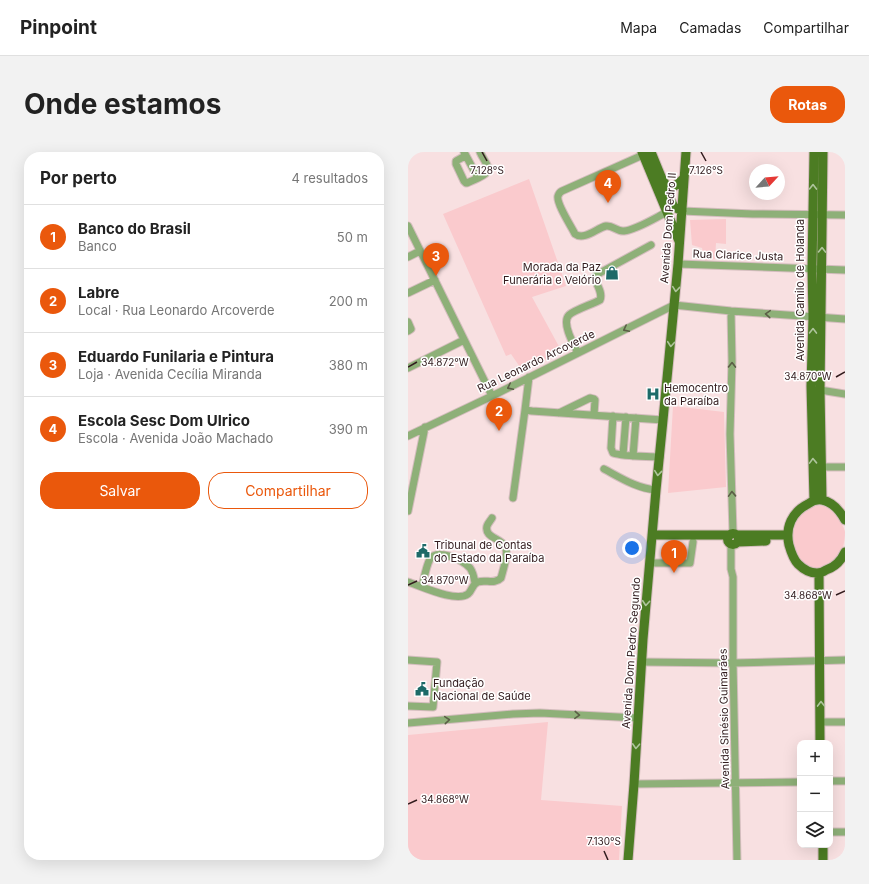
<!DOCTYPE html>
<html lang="pt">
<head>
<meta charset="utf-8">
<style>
  :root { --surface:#fff; --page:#f2f2f2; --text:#222; --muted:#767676; --line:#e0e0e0; --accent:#ea580c }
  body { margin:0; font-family:Inter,sans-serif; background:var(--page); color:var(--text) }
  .controls { position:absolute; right:12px; bottom:12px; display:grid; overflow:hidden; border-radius:8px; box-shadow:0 4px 16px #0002 }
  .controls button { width:36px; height:36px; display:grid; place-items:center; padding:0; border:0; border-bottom:1px solid var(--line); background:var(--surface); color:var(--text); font:20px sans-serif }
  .compass { position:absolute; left:341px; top:12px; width:36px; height:36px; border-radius:50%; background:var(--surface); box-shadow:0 4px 16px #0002; rotate:64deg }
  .you { position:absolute; left:224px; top:396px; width:14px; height:14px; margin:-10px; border:3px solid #fff; border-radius:50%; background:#1a73e8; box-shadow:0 0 0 6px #1a73e833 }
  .badge { display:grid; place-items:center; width:26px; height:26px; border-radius:50%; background:var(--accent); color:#fff; font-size:13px; font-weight:700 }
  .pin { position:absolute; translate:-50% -33px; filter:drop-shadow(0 1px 2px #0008) }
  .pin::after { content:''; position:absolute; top:21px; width:14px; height:12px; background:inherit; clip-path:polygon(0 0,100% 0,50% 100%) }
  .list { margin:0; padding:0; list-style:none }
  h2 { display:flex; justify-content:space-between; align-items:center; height:52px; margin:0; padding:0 16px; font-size:17px }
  h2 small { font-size:13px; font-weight:400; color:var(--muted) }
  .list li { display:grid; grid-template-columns:26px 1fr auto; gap:12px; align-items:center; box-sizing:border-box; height:64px; padding:0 16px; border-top:1px solid var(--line) }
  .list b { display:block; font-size:15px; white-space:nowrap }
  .list p { margin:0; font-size:13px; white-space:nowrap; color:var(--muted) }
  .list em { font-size:13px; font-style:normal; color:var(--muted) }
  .actions { display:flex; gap:8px; padding:12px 16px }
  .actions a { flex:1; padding:9px 0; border:1px solid var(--accent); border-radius:16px; text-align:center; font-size:14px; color:var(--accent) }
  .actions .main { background:var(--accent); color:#fff }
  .icon { flex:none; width:22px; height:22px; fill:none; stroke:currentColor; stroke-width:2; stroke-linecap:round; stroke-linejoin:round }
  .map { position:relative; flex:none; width:437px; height:708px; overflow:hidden; border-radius:16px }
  header { display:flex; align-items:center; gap:24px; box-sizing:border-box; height:56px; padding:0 20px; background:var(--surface); border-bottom:1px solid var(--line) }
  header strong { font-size:19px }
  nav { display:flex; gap:22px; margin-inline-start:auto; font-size:14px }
  .intro { display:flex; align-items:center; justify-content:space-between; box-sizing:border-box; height:96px; padding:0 24px }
  h1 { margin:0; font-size:28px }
  .button { padding:10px 18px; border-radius:16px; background:var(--accent); color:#fff; font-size:14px; font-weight:700 }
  main { display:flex; gap:24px; padding:0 24px }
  aside { flex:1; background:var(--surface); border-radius:16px; box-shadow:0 4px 16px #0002 }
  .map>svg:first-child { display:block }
</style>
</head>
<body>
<header>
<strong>Pinpoint</strong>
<nav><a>Mapa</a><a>Camadas</a><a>Compartilhar</a></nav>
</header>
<div class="intro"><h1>Onde estamos</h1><a class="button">Rotas</a></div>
<main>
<aside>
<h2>Por perto<small>4 resultados</small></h2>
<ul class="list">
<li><span class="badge">1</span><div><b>Banco do Brasil</b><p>Banco</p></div><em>50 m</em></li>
<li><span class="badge">2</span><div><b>Labre</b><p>Local · Rua Leonardo Arcoverde</p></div><em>200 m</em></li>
<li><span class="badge">3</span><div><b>Eduardo Funilaria e Pintura</b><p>Loja · Avenida Cecília Miranda</p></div><em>380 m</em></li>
<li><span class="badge">4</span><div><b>Escola Sesc Dom Ulrico</b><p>Escola · Avenida João Machado</p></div><em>390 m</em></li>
</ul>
<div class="actions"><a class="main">Salvar</a><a>Compartilhar</a></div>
</aside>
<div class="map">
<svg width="437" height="708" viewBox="0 0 437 708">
  <rect width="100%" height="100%" fill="#f8e0e1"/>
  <path fill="#facacd" d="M121,27l37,107 -34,11 30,55 -40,18 -11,-16 -5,2 -63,-142z
    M318,67v25l-10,-1 -1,16 -10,2 -3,-13 -10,-3 -2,-25z
    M265,254l51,6 2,75 -58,6z
    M404,353c12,0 17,1 24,11 3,4 8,10 9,16 0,11 -3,23 -11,31 0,0 -4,4 -4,4 -9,4 -22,1 -29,-6 -9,-10 -15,-35 -4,-46 4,-4 10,-7 15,-10z
    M140,570l-7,78 81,6 -3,54h-211v-125z"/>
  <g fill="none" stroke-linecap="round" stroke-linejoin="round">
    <g stroke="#d4bdbe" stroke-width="9">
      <path id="minor" d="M56,0l14,26
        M235,3l-81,36c-2,1 -3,2 -4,5 -2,7 13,30 17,38 9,7 22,-6 31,-8 7,-1 11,6 18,5 12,-1 31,-13 43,-19
        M57,4l-9,5v3l8,17 2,2h1c6,-3 23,-8 21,-16 -2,-5 -6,-10 -8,-15
        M274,59l71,3 92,1
        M0,74l84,170
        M0,105l12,-6
        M270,112l167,6
        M0,141l27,-13
        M323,159l1,50 -2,73 3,99
        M0,170l3,7 -3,2
        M170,201c-4,-8 -17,-30 -9,-38 5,-5 24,-11 31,-15 3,-7 -3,-15 -6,-22l2,-3 55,-30
        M0,216l56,-28
        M121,225l-4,33 7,1 131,9
        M412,238l25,4
        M151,261l31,-15 4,1 1,1 -1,15
        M205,264l-2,32 2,5c12,4 33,3 47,4
        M0,284l84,-40 182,-91 57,6 114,8
        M215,303l3,-38
        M225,304l3,-38
        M413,315h24
        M196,317c17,9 32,19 52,21
        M105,346l12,-88
        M0,359l17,-84
        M323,392v25l2,8v86l4,197
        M242,411h40l3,-21
        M0,430c13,4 48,21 60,12 4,-3 4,-10 10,-12 8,-3 16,3 23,-4 2,-8 7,-22 5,-29 -2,-11 -22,-10 -19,-23 1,-3 4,-6 5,-8
        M14,435c2,-8 4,-21 8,-28 8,-11 33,1 40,9 3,4 4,9 5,15
        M0,508l29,2 -4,45 -25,-1
        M233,510l92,1 112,-3
        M413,570h24
        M0,571l105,-9 27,-1 98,5
        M422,629h15
        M226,632l166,-2
        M422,680h15"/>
    </g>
    <g stroke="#d4bdbe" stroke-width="11">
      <path id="major" d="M234,0l37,89
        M243,0l20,49 3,6 8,4
        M254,28l5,6 6,1 6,-4 5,-5
        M406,348l-3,-114 2,-69 -1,-48 2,-117
        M414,348l-2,-110 3,-238
        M437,368c-5,-9 -12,-18 -23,-20 -5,-1 -10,1 -14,4 -16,8 -23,23 -19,41 2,7 4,14 9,19 5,5 12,9 19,9 3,0 6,-1 9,-3 9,-3 15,-9 19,-18
        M319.5 387a5.5 5.5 0 1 1 11 0a5.5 5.5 0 1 1-11 0Z
        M244,383h78
        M329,383h51
        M330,390l28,-1
        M411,421l1,170
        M415,693v15
        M220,708l6,-76 9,-145 13,-149 7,-70 15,-156 8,-112"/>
    </g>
    <use href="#minor" stroke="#8eb078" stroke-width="7"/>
    <use href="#major" stroke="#4c7c23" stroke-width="9"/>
  </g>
  <defs><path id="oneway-chevron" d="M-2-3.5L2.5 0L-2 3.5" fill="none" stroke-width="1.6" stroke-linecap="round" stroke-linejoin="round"/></defs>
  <g stroke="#aec49c">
    <use href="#oneway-chevron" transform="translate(405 35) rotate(-89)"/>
    <use href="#oneway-chevron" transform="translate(414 98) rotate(-89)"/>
    <use href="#oneway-chevron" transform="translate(268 137) rotate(96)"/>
    <use href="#oneway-chevron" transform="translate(405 179) rotate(-89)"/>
    <use href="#oneway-chevron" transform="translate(263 192) rotate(95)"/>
    <use href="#oneway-chevron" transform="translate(405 309) rotate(-92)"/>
    <use href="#oneway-chevron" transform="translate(250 321) rotate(96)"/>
    <use href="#oneway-chevron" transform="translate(238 451) rotate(95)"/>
    <use href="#oneway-chevron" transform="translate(413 552) rotate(-91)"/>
    <use href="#oneway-chevron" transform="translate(228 594) rotate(93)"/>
  </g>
  <g stroke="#5b5f46">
    <use href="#oneway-chevron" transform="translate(360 162) rotate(-176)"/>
    <use href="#oneway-chevron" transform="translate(218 177) rotate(153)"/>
    <use href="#oneway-chevron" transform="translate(324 213) rotate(-89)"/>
    <use href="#oneway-chevron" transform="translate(102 235) rotate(154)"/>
    <use href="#oneway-chevron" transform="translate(324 342) rotate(-92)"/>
    <use href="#oneway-chevron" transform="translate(169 563) rotate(3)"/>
    <use href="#oneway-chevron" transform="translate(39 568) rotate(-5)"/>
  </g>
  <path fill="none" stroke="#321c1e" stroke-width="1.5" d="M74,0l5,9M293,0l5,9M0,215l9,-5M428,225l9,-5M0,433l9,-4M428,443l9,-4M0,652l9,-4M196,699l4,9"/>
  <defs>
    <g id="shop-bare" transform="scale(1.08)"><path d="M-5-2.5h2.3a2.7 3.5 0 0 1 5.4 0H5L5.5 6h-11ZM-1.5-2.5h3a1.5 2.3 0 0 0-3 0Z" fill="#1d6a68" stroke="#fff" stroke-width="2.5" paint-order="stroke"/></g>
    <g id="hospital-bare" transform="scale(1.08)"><path d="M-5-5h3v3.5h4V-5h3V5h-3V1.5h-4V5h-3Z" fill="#1d6a68" stroke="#fff" stroke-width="2.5" paint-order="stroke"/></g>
    <g id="civic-bare" transform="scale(1.08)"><path d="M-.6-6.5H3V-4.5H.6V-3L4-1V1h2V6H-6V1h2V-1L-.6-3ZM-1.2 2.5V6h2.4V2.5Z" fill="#1d6a68" stroke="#fff" stroke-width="2.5" paint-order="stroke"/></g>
  </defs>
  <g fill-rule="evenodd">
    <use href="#shop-bare" x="204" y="121"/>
    <use href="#hospital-bare" x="245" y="242"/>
    <use href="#civic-bare" x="15" y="399"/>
    <use href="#civic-bare" x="14" y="537"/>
  </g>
  <g text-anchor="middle" stroke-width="3" stroke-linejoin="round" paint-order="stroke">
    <g font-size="11" fill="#321c1e" stroke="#fff">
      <text transform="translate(260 76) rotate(-86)" y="4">Avenida Dom Pedro II</text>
      <text transform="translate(330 103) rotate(2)" y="4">Rua Clarice Justa</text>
      <text transform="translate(392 138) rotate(-90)" y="4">Avenida Camilo de Holanda</text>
      <text transform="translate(128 209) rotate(-26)" y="4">Rua Leonardo Arcoverde</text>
      <text transform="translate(223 501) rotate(-86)" y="4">Avenida Dom Pedro Segundo</text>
      <text transform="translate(316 567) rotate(-91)" y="4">Avenida Sinésio Guimarães</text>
    </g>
    <g font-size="11" fill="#321c1e" stroke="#fff" text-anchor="start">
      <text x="193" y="119" text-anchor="end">Morada da Paz<tspan x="193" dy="13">Funerária e Velório</tspan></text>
      <text x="256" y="240">Hemocentro<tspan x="256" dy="13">da Paraíba</tspan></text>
      <text x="26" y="397">Tribunal de Contas<tspan x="26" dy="13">do Estado da Paraíba</tspan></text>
      <text x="25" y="535">Fundação<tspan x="25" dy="13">Nacional de Saúde</tspan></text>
    </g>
  </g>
  <g font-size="10" text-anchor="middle" fill="#321c1e" stroke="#fff" stroke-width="3" stroke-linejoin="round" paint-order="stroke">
    <text x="79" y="22">7.128°S</text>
    <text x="298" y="22">7.126°S</text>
    <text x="37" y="214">34.872°W</text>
    <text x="400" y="228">34.870°W</text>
    <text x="37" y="432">34.870°W</text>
    <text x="400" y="447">34.868°W</text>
    <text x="37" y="651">34.868°W</text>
    <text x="196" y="693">7.130°S</text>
  </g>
</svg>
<div class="controls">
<button>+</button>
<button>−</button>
<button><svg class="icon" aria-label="layers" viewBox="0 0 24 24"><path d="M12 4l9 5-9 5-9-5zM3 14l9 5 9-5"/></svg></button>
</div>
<svg class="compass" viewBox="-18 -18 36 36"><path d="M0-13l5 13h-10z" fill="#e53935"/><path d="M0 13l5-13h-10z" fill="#767676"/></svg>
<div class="you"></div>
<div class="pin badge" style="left:266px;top:421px">1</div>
<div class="pin badge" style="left:91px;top:279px">2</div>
<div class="pin badge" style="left:28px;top:124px">3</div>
<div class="pin badge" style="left:200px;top:51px">4</div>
</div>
</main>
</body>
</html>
